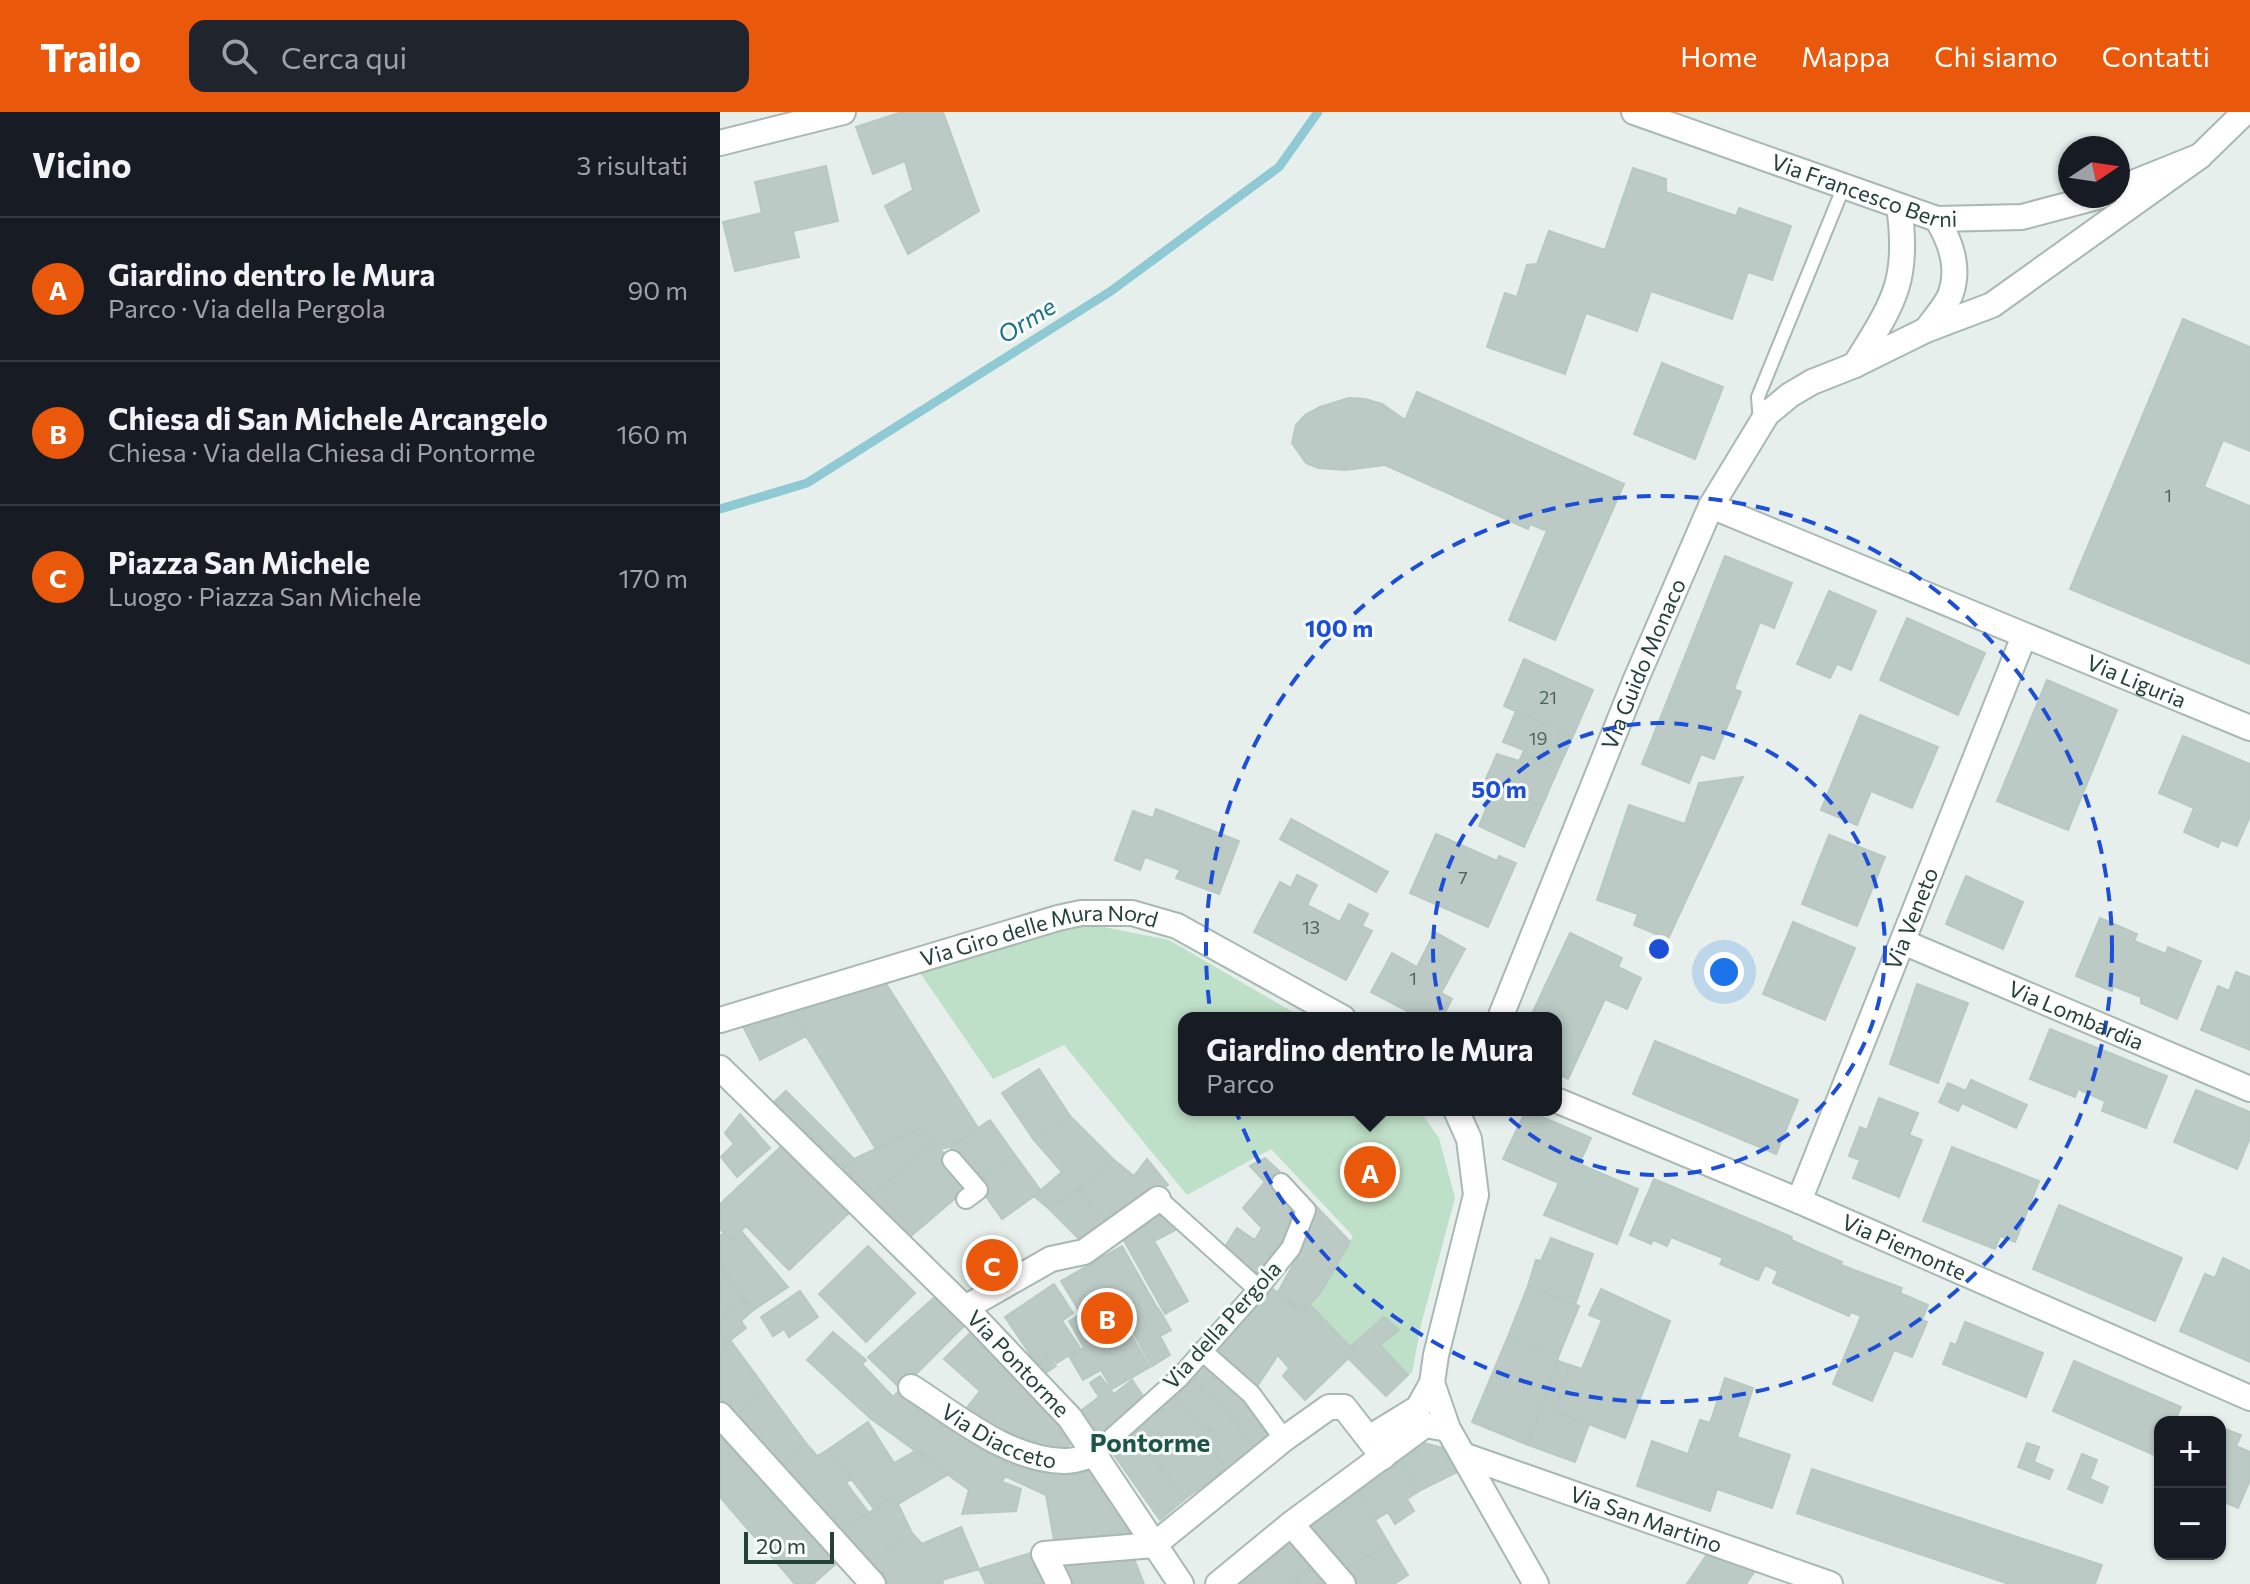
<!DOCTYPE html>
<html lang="it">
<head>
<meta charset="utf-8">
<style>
  :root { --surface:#171b24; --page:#20242c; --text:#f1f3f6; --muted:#9ea1a6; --line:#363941; --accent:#ea580c }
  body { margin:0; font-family:Commissioner,sans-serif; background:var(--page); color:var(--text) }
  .controls { position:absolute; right:24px; bottom:24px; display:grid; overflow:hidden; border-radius:16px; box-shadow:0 2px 6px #0004 }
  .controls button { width:72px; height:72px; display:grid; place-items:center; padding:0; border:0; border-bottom:2px solid var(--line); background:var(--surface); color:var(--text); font:40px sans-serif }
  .compass { position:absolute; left:1338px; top:24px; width:72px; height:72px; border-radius:50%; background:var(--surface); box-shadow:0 2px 6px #0004; rotate:77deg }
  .scale { position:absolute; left:24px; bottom:20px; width:90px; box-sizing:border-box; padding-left:8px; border:4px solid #24423a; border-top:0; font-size:22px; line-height:28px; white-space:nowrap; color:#24423a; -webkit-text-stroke:6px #f7fbf9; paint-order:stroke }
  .you { position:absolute; left:1004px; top:860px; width:28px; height:28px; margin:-20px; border:6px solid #fff; border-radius:50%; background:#1a73e8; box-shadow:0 0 0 12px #1a73e833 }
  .badge { display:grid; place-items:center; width:52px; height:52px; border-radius:50%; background:var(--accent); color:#fff; font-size:26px; font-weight:700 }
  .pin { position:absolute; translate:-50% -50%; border:4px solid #fff; box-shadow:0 2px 8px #0006 }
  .popup { position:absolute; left:458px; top:900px; width:384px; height:104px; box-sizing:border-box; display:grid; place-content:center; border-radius:16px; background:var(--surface); filter:drop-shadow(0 2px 6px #0005); font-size:26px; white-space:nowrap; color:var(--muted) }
  .popup b { font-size:30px; color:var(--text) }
  .popup::after { content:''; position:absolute; left:50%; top:100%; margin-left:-16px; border:16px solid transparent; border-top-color:var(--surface) }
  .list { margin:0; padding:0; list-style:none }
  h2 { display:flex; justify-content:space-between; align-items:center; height:104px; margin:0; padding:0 32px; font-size:34px }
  h2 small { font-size:26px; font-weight:400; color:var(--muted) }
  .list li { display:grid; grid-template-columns:52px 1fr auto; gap:24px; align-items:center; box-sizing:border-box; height:144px; padding:0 32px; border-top:2px solid var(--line) }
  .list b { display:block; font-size:30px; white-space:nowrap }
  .list p { margin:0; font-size:26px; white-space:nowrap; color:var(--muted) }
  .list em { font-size:26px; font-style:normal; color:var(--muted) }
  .icon { flex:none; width:44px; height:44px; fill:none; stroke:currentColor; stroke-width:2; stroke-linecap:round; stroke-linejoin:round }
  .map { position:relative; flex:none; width:1530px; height:1472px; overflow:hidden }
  header { display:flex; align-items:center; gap:48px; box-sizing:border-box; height:112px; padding:0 40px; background:var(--accent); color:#fff }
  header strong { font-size:38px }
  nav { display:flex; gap:44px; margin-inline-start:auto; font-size:28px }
  .search { width:560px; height:72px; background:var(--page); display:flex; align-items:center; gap:20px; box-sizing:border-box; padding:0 28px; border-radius:16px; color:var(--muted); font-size:30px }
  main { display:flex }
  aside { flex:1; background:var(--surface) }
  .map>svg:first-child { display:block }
</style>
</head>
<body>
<header>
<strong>Trailo</strong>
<div class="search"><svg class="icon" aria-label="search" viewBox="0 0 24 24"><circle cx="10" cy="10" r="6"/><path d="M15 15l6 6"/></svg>Cerca qui</div>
<nav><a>Home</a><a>Mappa</a><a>Chi siamo</a><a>Contatti</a></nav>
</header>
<main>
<aside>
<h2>Vicino<small>3 risultati</small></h2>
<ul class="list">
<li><span class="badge">A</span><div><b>Giardino dentro le Mura</b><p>Parco · Via della Pergola</p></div><em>90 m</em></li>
<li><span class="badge">B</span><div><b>Chiesa di San Michele Arcangelo</b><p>Chiesa · Via della Chiesa di Pontorme</p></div><em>160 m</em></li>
<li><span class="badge">C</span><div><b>Piazza San Michele</b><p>Luogo · Piazza San Michele</p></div><em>170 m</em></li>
</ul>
</aside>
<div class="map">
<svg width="1530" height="1472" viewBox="0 0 1530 1472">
  <rect width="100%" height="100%" fill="#e6efeb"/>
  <path fill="#bfe0c8" d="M369,812l80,16 134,78h-119v92h235l20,28 16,60 -34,127 -9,48 -4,2 -28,-30 19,-15 -14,-13 -35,30 -41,-42 12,-14 32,-55 -82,-87 -84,46 -123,-150 -71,34 -75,-109z"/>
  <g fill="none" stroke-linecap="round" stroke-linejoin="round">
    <path stroke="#8ec9d4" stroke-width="9" d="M0,397l87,-26 304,-192 168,-124 39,-55"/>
  </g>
  <path fill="#bbcac4" stroke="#b8c9c2" stroke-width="2" d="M182,0h41l36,99 -71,43 -23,-48 28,-16 -8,-29 -32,13 -17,-47z
    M106,54l12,55 -45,10 6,26 -64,14 -12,-49 39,-9 -7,-31z
    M913,56l33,11v13l70,24 3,-8 52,18 -19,54 -24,-8 -16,47 -81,-28 -14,40 -51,-18 -21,61 -78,-27 18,-54 12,4 10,-32 10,-1 12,-33 56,19z
    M1463,207l67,28v104l-27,-11 -19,47 46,19v158l-180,-75z
    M942,251l61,24 -28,72 -61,-25z
    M697,280l207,92 -69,156 -46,-20 38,-89 -17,-7 -2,5 -143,-64 -40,5 -27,-2 -12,-5 -14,-20 4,-18 9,-10 15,-8 29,-9 16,1 17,5 23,16z
    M1005,444l67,27 -18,45 -14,-6 -26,67 7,3 -27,67 -13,-5 -12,29 -47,-19z
    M1109,479l47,20 -25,59 -14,-6 -7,14 -33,-14z
    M1187,506l78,35 -27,62 -78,-35z
    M804,547l69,31 -20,46 -69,-30z
    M1327,568l70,30 -49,120 -71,-29z
    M796,599l57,25 -15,33 -36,-14 2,-5 -21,-8z
    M1140,603l78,32 -26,61 -41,-17 -14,34 -36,-15z
    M1463,624l67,28v52l-13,30 -16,-6 -3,7 -34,-15 10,-24 -35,-15z
    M777,642l22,7 3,-6 36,14 -16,37 -58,-23z
    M1023,665l-75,162 -34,-14 4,-11 -41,-14 32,-95 56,19 14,-41z
    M775,675l47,19 -18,41 -45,-21z
    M436,697l83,32 -20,53 -43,-16 4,-8 -35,-13 -5,13 -25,-10 18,-49 20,7z
    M571,707l97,53 -12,20 -96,-53z
    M716,722l61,27 2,-5 17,7 -28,64 -78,-34z
    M1109,723l56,22 -28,69 -55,-22z
    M577,763l20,10 -10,20 33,17 9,-18 19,10 -6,12 10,5 -26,49 -92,-48 26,-50 11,6z
    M1246,764l57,26 -20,47 -57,-25z
    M1380,806l37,16 -3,7 32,13 2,-7 33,14 -24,58 -36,-16v-6l-28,-11 -1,5 -36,-15z
    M1073,810l62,26 -30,72 -62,-26z
    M715,820l30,17 -24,44 11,6 -10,19h-31l2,-4 -42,-22 21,-39 25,14z
    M850,821l52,25 -4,9 23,11 -14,31 -22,-10 -37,80 -12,-6v-55h-26z
    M1516,860l14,5v73l-49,-20 17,-44 11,5z
    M163,867l95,149 -28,19 -9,2 -20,-22 -45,22 -70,-113 -18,-34z
    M1197,872l51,19 -30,80 -48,-19z
    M68,890l18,34 -46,24 -17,-34z
    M1330,917l117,47 -21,52 -44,-17 3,-10 -27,-12 -3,8 -45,-18z
    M935,929l143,59 -22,54 -143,-60z
    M319,957l31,47 -36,24 -32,-47z
    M1251,968l56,25 -11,23 -54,-25 -4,8 -19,-9 9,-19 18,8z
    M1476,978l54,22v26l-13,31 -63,-27z
    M66,979l68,68 -13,13 -69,-68z
    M1159,986l39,15 -9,22 13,5 -23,57 -46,-19 7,-18 -11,-4 11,-29 7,3z
    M806,998l65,28 -12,26 59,25 -21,55 -73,-29 15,-32 -56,-24z
    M20,1002l30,34 -33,29 -16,-20 13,-13 -9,-11z
    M350,1004l44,44 -36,30 -30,18 -14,-12 28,-24 -28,-32z
    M270,1008l25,35 -39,27 -26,-35z
    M201,1015l13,15 -65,56 -28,-26 13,-13z
    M66,1030l65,69 -62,59 -43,-44 -15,14 -11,-11v-25z
    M214,1030l37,43 -66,56 -36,-43z
    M1232,1035l87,34 -24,61 -15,-6 -5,13 -72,-28z
    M295,1043l26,36 -39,28 -26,-37z
    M545,1046l17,16 -6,10 19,25 -15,35 -22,36 -35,-30 14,-22 18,12 7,-12 -19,-20 22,-26 -15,-16z
    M427,1047l21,26 -61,39 -29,-34 36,-30 20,16z
    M934,1067l138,58 -1,3 51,22 -1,3 61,23 -2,5 28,12 -6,15 5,2 -15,35 -18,-7 -22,51 -39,-17 28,-68 -10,-4 -2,4 -76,-33 5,-12 -13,-6 -7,15 -38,-16 3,-6 -52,-21 -4,9 -14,-6 -2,4 -21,-9z
    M358,1078l29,34 -24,19 -35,-35z
    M594,1092l36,38 -29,50 -18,20 -26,-18 24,-44 -8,-5z
    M1339,1093l123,53 -27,63 -122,-52z
    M446,1097l11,20 -23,12 34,60 -23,13 -44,-79z
    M21,1119l47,56 -36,24 -32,-48v-28l4,-2 7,7z
    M831,1126l42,16 -18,51 -47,-19 8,-26 5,1z
    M148,1134l47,47 -49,49 -47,-48z
    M402,1134l35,62 -31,18 24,41 -38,22 -11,-19 -18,10 -14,-24 15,-8 -15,-27 12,-7 -20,-33z
    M1503,1146l27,13v91l-70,-31 25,-57 10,4z
    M0,1151l23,36 -23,18z
    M334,1172l19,29 -11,8 18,27 -23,15 -7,-9 -14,9 -31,-46z
    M549,1174l34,26 7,-7 45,47 -50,48 -22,-24 6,-8 -11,-13 -24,36 -41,-34z
    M808,1174l51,20 -20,49 -52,-16z
    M881,1177l69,32 -45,117 -71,-27 16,-46 12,4 20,-49 -13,-5z
    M80,1179l18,26 -29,20 -5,-8 -11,7 -12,-19z
    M217,1183l28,30 -64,64 -33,-32z
    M23,1187l9,12 -11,10 5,7 -26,20v-31z
    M438,1196l13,22 -11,6 10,19 -18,11 -23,-41z
    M664,1205l15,13 -19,15 28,30 -22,21 -37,-37 6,-7 -5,-5z
    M1245,1210l78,31 -17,44 -83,-33 8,-21 5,2z
    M254,1217l107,105 -19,19 -52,-15 -48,-24 18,-23 -36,-32z
    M113,1220l33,28 -4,4 31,33 8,-8 146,80 40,-3 47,65 -9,5 -70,10 -9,-51 -41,-19 -3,6 19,7 -5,22 -54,3 7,-24 -99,-72 -63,-58z
    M787,1227l52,16 -31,90 -56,-23z
    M10,1228l36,49 -32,28 -14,-16v-53z
    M329,1244l7,10 -14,9 -7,-9z
    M486,1247l38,34 28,37 -18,17 -26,-34 -39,-36z
    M838,1249l12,4 -16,46 35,13 -14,38 -47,-17z
    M1354,1249l107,46 -7,15h-14l-1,35 -106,-46z
    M380,1264l14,18 18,-14 15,22 -49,37 -20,-26 21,-16 -9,-14z
    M469,1265l39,36 26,34 -27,22 -23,-32 7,-6 -39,-36z
    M1005,1266l28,10 -16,49 53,18 -18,53 -55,-19 -7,22 -73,-25 15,-45 36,13 12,-34 10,3z
    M46,1277l39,53 -26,24 -45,-49z
    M452,1283l39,36 -21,18 8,9 14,-10 15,21 -41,29 -53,-65z
    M148,1310l26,41 23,-13 32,24 -51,30 -4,-8 -20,13 -45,-60z
    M1502,1316l19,7 -5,11 14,6v28l-12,28 -18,-8v-67z
    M413,1321l53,65 -26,22 -48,-68z
    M0,1324l117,127 -24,21h-18l-75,-87z
    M696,1329l28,7 13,24 -38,19 -23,-37z
    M85,1330l12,14 12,-7 22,30 -5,4 23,30 -29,19 -61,-66z
    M1307,1331l12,4 -5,15 19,8 -4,9 -31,-12z
    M676,1342l23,37 -12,8 7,12 -19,13 -7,-12 -13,8 -23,-39z
    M1362,1342l15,6 -7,19 18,8 -6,16 -34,-14z
    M1092,1357l290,96 -7,19h-86l-212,-71z
    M632,1369l37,63 -46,27 -40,-50z
    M174,1384l18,37 -42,28 -30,-29z
    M241,1415l18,42 -37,11 1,4h-55l-18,-23 42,-28 10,11z
    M571,1428l24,20 -23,24h-55z
    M669,1432l19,31 -14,9h-42l-9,-13z
    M317,1439l16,33h-67l-7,-15z
    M988,1441l47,18 -9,13h-59z
    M413,1444l11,28h-75l-9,-23z
    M595,1448l14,24h-37z"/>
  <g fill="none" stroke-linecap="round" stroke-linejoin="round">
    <g stroke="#a8b8b2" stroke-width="16">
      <path id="service" d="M1040,310l-2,-25 86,-211"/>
    </g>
    <g stroke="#a8b8b2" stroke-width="22">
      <path id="pedestrian" d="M232,1048l26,30 -12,9
        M438,1087l100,90
        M482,1239l49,43 33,45
        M374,1342l85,-76 79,-89 33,-41 15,-38 -25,-27"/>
    </g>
    <g stroke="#a8b8b2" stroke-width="28">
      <g id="minor">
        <path id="s1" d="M914,0l303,107 85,-2 79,-21"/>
        <path d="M0,31l123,-31"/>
        <path d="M1398,77l82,-33 45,-44"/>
        <path d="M1179,94c11,76 -6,97 -44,159l71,-35 66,-25 208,-149"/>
        <path d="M1206,218c8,-11 21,-25 25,-37 9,-27 -1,-52 -14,-74"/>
        <path id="s2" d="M991,394l539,222"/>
        <path id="s3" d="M1183,830l347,147"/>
        <path id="s4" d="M780,906l136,-339 75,-173 56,-92 23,-19 22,-13 43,-17"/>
        <path id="s5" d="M0,908l338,-102 23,-5h51l45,13 166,92"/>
        <path id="s6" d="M0,956l258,253 92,97 111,166"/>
        <path id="s7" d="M836,988l243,101 451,197"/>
        <path d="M736,998l13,29 7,56 -40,160 -4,28 16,46 88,155"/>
        <path id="s8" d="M1079,1089l225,-565"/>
        <path d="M245,1196l86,-49 33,-7 74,-53"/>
        <path id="s9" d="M191,1275c46,29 97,73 153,74 10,1 21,-4 30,-7"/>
        <path d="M0,1303l153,169"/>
        <path d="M649,1326l49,-30 14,-25"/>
        <path id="s10" d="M743,1343l367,129"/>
        <path d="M571,1412l52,60"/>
        <path d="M339,1472l-15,-30 110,-9 130,-106 45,-32h15l39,50"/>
        <path d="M498,1472l73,-60 134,-99 23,4"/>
      </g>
    </g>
    <use href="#service" stroke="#fff" stroke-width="12"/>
    <use href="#pedestrian" stroke="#fff" stroke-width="18"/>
    <use href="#minor" stroke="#fff" stroke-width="24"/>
  </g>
  <g fill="none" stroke="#1d4ed8" stroke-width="4" stroke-dasharray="14 10">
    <circle cx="939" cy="837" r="226"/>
    <circle cx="939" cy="837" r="453"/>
  </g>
  <g text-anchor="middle" stroke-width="6" stroke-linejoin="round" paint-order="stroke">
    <g font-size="18" fill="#4a645c">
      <text x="1448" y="390">1</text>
      <text x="828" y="592">21</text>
      <text x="818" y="633">19</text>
      <text x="743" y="772">7</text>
      <text x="591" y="822">13</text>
      <text x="693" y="873">1</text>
    </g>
    <g font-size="22" fill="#24423a" stroke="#f7fbf9">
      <text dy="8" stroke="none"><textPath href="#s1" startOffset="244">Via Francesco Berni</textPath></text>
      <text dy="8" stroke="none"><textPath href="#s4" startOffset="382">Via Guido Monaco</textPath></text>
      <text dy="8" stroke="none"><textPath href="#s2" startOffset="460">Via Liguria</textPath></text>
      <text dy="8" stroke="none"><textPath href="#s8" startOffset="304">Via Veneto</textPath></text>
      <text dy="8" stroke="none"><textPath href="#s5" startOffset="332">Via Giro delle Mura Nord</textPath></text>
      <text dy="8" stroke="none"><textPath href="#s3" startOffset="188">Via Lombardia</textPath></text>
      <text dy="8" stroke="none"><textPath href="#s7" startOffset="378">Via Piemonte</textPath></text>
      <text transform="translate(502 1213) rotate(-48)" y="8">Via della Pergola</text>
      <text dy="8" stroke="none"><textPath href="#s6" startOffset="420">Via Pontorme</textPath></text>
      <text dy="8" stroke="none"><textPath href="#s9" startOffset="102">Via Diacceto</textPath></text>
      <text dy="8" stroke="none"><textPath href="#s10" startOffset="194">Via San Martino</textPath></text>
    </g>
    <g font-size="24" font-style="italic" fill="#1c6f80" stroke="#f7fbf9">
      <text transform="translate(307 209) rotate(-32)" y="8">Orme</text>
    </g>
    <g font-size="26" font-weight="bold" fill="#1f5548" stroke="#f7fbf9">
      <text x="430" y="1340">Pontorme</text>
    </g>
  </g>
  <circle cx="939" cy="837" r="12" fill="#1d4ed8" stroke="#f7fbf9" stroke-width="4"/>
  <g font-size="24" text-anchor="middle" font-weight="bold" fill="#1d4ed8" stroke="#f7fbf9" stroke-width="6" stroke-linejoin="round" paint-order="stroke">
    <text x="619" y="525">100 m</text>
    <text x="779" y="686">50 m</text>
  </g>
</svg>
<div class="controls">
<button>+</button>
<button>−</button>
</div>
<svg class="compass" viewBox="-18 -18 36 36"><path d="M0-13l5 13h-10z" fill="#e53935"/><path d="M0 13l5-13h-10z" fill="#9ea1a6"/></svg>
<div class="scale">20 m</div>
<div class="you"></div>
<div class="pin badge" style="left:650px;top:1060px">A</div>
<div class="popup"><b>Giardino dentro le Mura</b>Parco</div>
<div class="pin badge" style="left:387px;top:1206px">B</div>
<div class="pin badge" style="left:272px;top:1153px">C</div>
</div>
</main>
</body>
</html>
